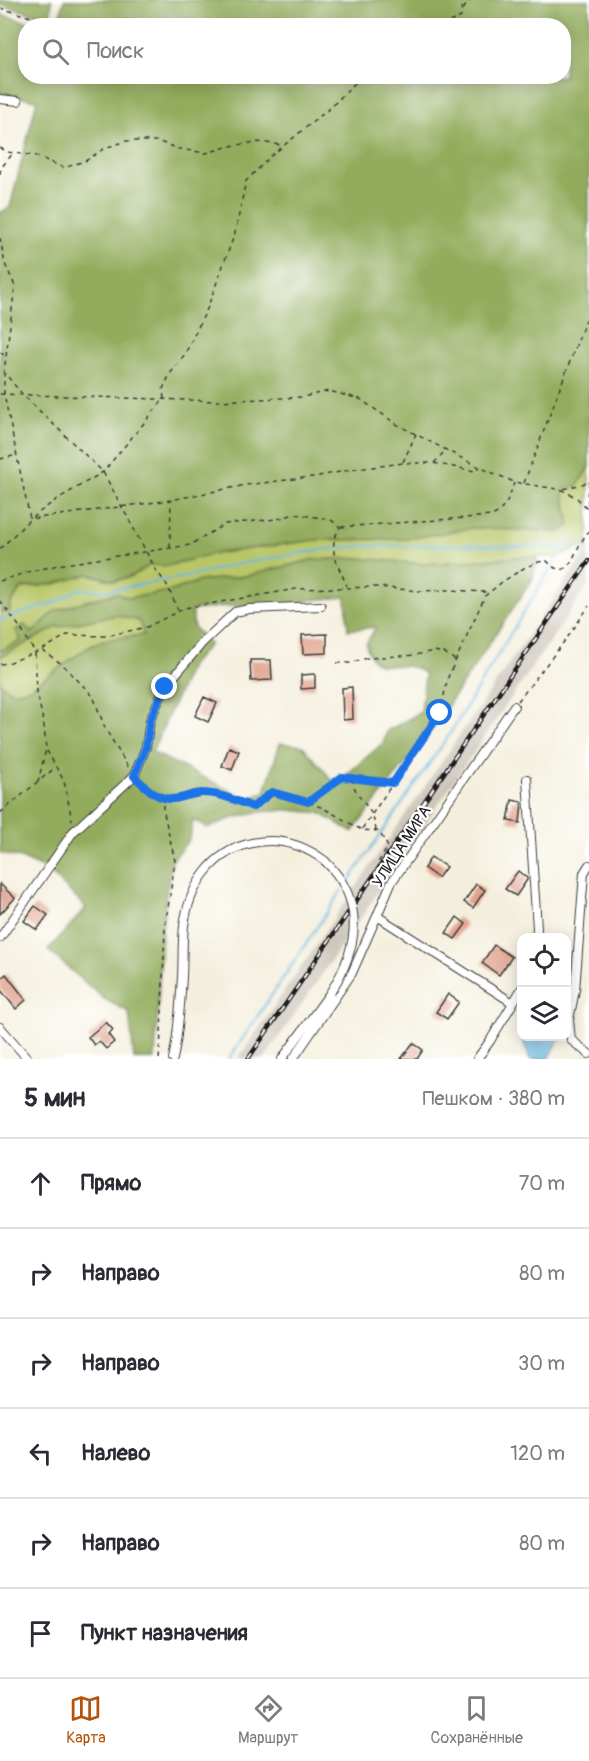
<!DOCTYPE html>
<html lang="ru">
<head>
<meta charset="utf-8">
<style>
  :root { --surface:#fff; --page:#f7f7f7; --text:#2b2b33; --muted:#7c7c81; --line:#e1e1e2; --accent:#b45309 }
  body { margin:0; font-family:Pangolin,sans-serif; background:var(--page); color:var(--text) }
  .controls { position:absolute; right:18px; bottom:18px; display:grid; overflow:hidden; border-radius:12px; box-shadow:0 3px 15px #0003 }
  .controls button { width:54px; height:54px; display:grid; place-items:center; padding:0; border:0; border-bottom:2px solid var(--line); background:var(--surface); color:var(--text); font:30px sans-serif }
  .stop { position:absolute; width:18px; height:18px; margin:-14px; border:4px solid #1a73e8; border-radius:50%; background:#fff }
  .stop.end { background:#1a73e8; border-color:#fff; box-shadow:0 2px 6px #0008 }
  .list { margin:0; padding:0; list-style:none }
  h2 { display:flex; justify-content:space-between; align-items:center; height:78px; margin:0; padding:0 24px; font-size:26px }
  h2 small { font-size:20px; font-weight:400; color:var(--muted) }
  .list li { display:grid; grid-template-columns:39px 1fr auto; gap:18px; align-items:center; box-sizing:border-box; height:90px; padding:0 24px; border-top:2px solid var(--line) }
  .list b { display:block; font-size:22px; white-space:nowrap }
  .list em { font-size:20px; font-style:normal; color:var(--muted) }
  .icon { flex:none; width:33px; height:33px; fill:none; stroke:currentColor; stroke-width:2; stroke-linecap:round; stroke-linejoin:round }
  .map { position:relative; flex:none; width:589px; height:1059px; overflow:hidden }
  .search { position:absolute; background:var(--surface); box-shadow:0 3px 15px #0003; left:18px; right:18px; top:18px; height:66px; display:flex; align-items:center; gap:15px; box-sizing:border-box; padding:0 21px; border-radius:24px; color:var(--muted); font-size:22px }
  .sheet { height:618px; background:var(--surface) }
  nav { display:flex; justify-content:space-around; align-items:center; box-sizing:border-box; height:84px; border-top:2px solid var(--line); background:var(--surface); font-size:16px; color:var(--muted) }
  nav a { display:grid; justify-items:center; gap:3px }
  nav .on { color:var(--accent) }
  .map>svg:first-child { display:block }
</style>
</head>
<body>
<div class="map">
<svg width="589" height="1059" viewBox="0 0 589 1059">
  <rect width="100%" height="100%" fill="#fff"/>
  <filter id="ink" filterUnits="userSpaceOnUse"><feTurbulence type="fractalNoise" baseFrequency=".0167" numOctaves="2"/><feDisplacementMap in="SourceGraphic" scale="12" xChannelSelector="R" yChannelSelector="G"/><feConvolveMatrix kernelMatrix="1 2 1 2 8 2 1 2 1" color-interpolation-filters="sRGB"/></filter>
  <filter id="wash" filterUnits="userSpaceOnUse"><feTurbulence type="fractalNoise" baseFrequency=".008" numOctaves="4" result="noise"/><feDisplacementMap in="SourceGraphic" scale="24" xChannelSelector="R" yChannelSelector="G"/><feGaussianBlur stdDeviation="1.35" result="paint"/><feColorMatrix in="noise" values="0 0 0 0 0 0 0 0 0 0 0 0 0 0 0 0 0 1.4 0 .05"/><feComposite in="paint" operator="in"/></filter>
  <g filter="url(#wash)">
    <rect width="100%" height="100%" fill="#f4efdd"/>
    <path fill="#cbc3b8" d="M589,547v37l-325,475h-26z"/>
    <path fill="#b8c668" stroke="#6a7142" stroke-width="1.5" d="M589,467l-1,82 -9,-2 -22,10h-38l-94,7 -66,-6 -48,2 -65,16 -46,5 -29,10 -42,7 -13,-5 -61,18 -19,19 -15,11 -21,10v-40l5,2 5,-3 1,-7 11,-15 32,-4 35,-10 26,7 17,-5 18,-11 16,1 46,-12 103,-14 91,-1 66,-11 64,2 33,-12 -6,-28 15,-5z
      M116,615l23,6 5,14 -41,5 -17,9 -57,40 -17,3 -12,-9 1,-28 56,-28z"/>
    <path fill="#92ab5c" stroke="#57643c" stroke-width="1.5" fill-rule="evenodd" d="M0,0h52l-2,18 -50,-13z
      M64,0h525v467l-11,18 -15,5 7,36 -12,6 -86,-4 -66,11 -91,1 -103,14 -46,12 -16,-1 -18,11 -17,5 -26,-7 -35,10 -32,4 -11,15 -2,9 -9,-1v-398l10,-6 27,-107 -37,-6v-80l37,11 -11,1v50h538v-50l-506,-1z
      M519,557h19l-6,23 -102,152 -78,100 -32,-19 -32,-3 -30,2 -28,7 -22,9 -15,-8 -3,18 -18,23 -6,35 -4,33 -7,130h-21l-5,-47 -25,-13 -56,-49 38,-42 -37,-37 -28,-13 -21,-5v-170l12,9 17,-3 57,-40 17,-9 41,-5 -5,-14 -23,-6 -59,12 -57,30v-6l21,-10 -5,-11 8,-5 8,8 23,-22 30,-10 32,-8 12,5 42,-7 29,-10 46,-5 65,-16 48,-2 66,6zM346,597l2,33 28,-3 -10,17c8,32 23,17 46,23 5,1 10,5 13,7l-4,38 -34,19 -4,12 -44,38 -7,-1 -29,-34 -23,-3 -15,49 -18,7 -95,-47 39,-87 19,-21 -16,-16 -2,-18 35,-4 23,1 37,-2 23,-5z"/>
    <path fill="#65b6e0" stroke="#40697e" stroke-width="1.5" d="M522,1037v-1l38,1 -11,22h-19z"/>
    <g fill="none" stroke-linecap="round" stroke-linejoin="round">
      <path stroke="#65b6e0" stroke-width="2" d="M0,620l57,-18 21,-13 27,2 84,-15 49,-12 82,-14 40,-4 111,-1 47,2 54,-1 15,2
        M346,885l103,-150 115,-189
        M229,1059l113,-169"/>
    </g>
    <g id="blocks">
      <path fill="#e1a28e" d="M327,634v19l-24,1 -1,-19z
        M250,660h21l1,20 -21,1z
        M315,674v14l-14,1v-14z
        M352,687l1,32 -10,1 -1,-32z
        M204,697l13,6 -9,19 -13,-6z
        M229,747l10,4 -7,19 -10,-4z
        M512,800l10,2 -2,21 -12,-2z
        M431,857l15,10 -8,11 -14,-10z
        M518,871l9,7v2l-11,16 -11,-7z
        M0,884l15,14 -15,16z
        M476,884l9,6 -12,18 -9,-6z
        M35,906l13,9 -11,15 -13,-9z
        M457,917l9,7 -11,15 -9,-6z
        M494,945l18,12 -13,18 -17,-12z
        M6,974l20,26 -10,9 -16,-20v-10z
        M448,994l11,8 -12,17 -11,-7z
        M106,1022l7,8 -5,4 6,8 -8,7 -7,-8 -5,4 -6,-8z
        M413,1043l10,7 -6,9h-16z"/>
    </g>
  </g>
  <g filter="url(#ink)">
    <use href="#blocks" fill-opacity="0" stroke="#3c3c39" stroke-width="1.5"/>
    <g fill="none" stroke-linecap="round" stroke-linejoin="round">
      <g stroke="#3c3c39" stroke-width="10">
        <path id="minor" d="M0,99l18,2
          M514,706l-123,177 -14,33 136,87 9,-15
          M527,779l10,149 -1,10
          M0,938l73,-106 61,-56 12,-29 4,-27 15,-33 38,-45 32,-30 14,-3 72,-3
          M566,987l9,3 -6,30 2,20 18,14
          M575,990l9,-117 5,-8
          M0,1027l28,32
          M173,1059c6,-27 7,-55 9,-82 1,-17 0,-34 2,-51 5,-39 27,-74 68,-83 27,-6 52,2 73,18
          M282,1059l48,-66
          M293,1059l59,-86 25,-57
          M477,1059l13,-18 23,-38"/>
      </g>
      <path stroke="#3c3c39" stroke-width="1.5" stroke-dasharray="4.5 4.5" stroke-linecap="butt" d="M0,8l45,13 7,5
        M463,9l7,-9
        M98,26l25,-6 150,6
        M432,26l20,-5 9,-4 1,-17
        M0,148l7,4 29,4 28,12 23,-8 18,-12 21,-7h31l22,8 27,4 24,-7 27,-4 25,3
        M0,174l1,-6 13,-16
        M0,238l5,26 10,22 -11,86 18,22 81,78 53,98 11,15 11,25
        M0,352l5,4
        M4,372v22l26,125 141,-19 75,-15 73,-9 31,-6 53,-7h30l42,8 4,-4
        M0,394l218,7 84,-4 27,-6 31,8 38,26 81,42 35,15 49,8 14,8 12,12
        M0,459l17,-4
        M403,462l13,-28
        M434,463l11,-12
        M589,482l-2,15 2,11
        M524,483l65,-172
        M564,489l25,-7
        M341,527l151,-11c14,-7 17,-19 22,-33
        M170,547l1,-46
        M0,549l30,-30 26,-19 47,-28 61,-73 -1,-10 7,-15 15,-20 22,-45 28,-76 11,-52 26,-26 58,-47 32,-32
        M0,581l28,-9 30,-7 132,-20 35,-21 52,-5 18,-5 35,5 10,8c-14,23 -2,37 7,59
        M0,601l19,25 16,26 2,40 7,34 2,23
        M42,650l21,15 30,31 12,32 23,39
        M337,663h13l17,-5 48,-3 19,-4 11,2 10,7
        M0,664l8,-1 34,-13 25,-15 39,1 41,-9 38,-19 111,-19 82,-2 41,4 29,-1 39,2
        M518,701l52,-67 19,-28
        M353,778c-1,15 13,24 19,37 2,4 3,10 4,15
        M38,782l8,-33 10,18
        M140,782c14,13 23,20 43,15 6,-1 13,-4 19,-4 17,0 35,7 51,14l19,-15 36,10 33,-25 52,6 47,-70 8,-36 37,-81 17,-14 22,-14 14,-6 9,-1c17,19 24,2 31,-13 3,-6 7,-12 11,-17
        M309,802l16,7 37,21 15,1 3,2 8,14 -9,14 9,13
        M0,813l56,-46 8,14 8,39
        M362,829l31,-46
        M159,1059l2,-24 4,-107 10,-67 -12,-52v-10"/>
      <use href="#minor" stroke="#fff" stroke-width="8"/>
      <g stroke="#1c1c1c" stroke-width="4.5">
        <path id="rail" d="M248,1059l341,-498"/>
      </g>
      <use href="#rail" stroke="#fff" stroke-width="2" stroke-dasharray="7" stroke-linecap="butt"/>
      <g stroke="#3c3c39" stroke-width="10" stroke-linecap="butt">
        <path id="minor-bridge" d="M325,861c41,40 34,87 5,132"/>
      </g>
      <use href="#minor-bridge" stroke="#fff" stroke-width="8"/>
    </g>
  </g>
  <g fill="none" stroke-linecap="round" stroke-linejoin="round" filter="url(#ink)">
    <path stroke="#1a73e8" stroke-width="8" d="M165,687l-15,33 -4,27 -12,29c13,12 25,27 45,22 7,-1 15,-5 23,-5 18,0 35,8 51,14l19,-15 36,10 34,-25 51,6 47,-70"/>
  </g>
  <g text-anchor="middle" stroke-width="4.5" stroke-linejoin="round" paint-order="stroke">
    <g font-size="16" fill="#1c1c1c" stroke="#fff">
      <text transform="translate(401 846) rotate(-57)" y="6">УЛИЦА МИРА</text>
    </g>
  </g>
</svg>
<div class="controls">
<button><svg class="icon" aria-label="locate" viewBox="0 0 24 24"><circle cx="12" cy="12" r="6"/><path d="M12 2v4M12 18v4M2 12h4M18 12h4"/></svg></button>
<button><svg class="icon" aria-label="layers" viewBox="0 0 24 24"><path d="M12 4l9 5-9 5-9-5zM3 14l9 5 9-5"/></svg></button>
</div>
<div class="stop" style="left:440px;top:713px"></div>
<div class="stop end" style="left:165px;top:687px"></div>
<div class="search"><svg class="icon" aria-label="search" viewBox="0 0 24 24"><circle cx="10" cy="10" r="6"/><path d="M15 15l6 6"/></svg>Поиск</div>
</div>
<section class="sheet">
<h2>5 мин<small>Пешком · 380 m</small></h2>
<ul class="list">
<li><svg class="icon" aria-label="ahead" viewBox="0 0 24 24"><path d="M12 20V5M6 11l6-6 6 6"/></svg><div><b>Прямо</b></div><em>70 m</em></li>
<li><svg class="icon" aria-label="right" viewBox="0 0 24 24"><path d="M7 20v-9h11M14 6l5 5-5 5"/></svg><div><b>Направо</b></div><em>80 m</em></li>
<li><svg class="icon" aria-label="right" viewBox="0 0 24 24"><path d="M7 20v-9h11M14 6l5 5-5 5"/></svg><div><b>Направо</b></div><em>30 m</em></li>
<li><svg class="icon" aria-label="left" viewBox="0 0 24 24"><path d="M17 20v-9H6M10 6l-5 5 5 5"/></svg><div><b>Налево</b></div><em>120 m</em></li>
<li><svg class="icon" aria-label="right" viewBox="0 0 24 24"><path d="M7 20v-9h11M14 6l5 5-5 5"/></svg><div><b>Направо</b></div><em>80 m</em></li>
<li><svg class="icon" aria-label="arrive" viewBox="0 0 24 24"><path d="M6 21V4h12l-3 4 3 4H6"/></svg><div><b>Пункт назначения</b></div></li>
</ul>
</section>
<nav>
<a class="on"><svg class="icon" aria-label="map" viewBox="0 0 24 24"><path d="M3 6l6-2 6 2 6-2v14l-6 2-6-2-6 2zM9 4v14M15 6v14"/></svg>Карта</a>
<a><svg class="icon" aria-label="directions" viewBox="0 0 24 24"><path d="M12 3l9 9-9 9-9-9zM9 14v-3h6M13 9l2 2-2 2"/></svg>Маршрут</a>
<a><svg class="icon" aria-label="saved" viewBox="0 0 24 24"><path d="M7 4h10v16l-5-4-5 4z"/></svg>Сохранённые</a>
</nav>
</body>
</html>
